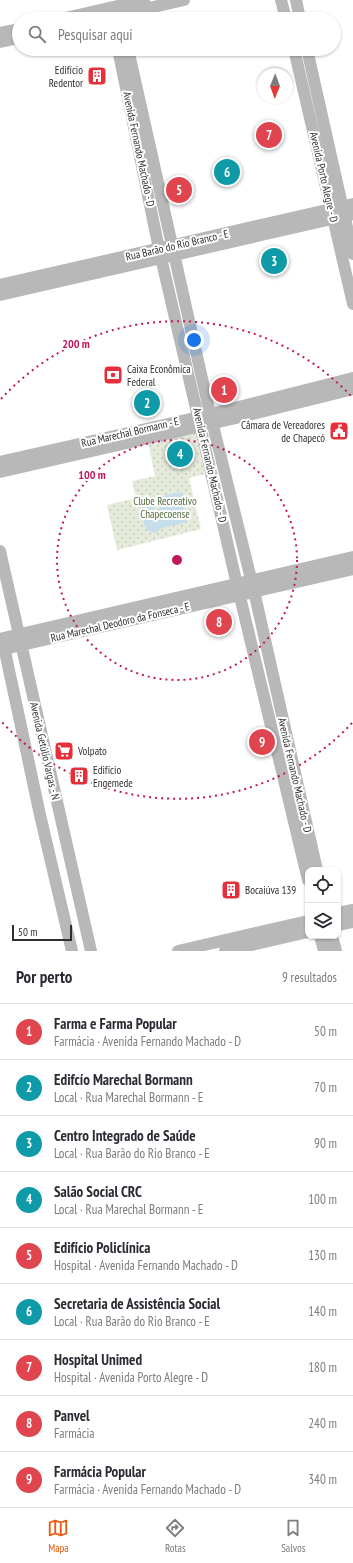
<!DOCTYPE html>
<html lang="pt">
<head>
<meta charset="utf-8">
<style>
  :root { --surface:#fff; --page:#f2f2f3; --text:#2b2b33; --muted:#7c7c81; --line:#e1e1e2; --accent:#ea580c }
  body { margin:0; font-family:"PT Sans Narrow",sans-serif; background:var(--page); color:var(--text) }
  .controls { position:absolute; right:12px; bottom:12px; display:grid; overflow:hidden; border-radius:8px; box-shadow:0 1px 3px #0004 }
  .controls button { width:36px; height:36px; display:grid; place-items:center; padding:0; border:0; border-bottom:1px solid var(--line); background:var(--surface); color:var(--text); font:20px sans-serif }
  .compass { position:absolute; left:257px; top:68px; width:36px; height:36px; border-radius:50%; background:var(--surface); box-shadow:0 1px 3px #0004; rotate:181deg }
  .scale { position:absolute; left:12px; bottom:10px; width:60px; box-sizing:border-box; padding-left:4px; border:2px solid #2e2e2e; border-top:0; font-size:11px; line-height:14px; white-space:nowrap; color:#2e2e2e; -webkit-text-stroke:3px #fff; paint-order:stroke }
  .you { position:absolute; left:194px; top:340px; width:14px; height:14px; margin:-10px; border:3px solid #fff; border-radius:50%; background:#1a73e8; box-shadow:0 0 0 6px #1a73e833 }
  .badge { display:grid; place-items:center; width:26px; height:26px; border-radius:50%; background:var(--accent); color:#fff; font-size:13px; font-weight:700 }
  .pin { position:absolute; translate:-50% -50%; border:2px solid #fff; box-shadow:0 1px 4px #0006 }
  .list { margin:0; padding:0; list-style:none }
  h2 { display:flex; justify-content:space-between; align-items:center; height:52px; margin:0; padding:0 16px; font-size:17px }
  h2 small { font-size:13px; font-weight:400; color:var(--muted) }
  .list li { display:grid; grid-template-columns:26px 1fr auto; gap:12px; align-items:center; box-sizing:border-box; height:56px; padding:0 16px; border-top:1px solid var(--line) }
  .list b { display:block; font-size:15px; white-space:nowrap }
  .list p { margin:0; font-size:13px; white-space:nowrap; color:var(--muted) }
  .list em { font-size:13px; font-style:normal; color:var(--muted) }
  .icon { flex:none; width:22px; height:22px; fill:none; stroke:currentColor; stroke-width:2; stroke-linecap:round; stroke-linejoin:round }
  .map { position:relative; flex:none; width:353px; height:951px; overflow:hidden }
  .search { position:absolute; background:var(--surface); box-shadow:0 1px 3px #0004; left:12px; right:12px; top:12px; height:44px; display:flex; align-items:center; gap:10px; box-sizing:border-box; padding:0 14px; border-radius:22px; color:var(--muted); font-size:15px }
  .sheet { height:556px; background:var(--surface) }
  nav { display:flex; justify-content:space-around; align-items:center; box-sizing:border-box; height:56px; border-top:1px solid var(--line); background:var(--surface); font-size:11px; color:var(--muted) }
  nav a { display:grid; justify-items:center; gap:2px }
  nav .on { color:var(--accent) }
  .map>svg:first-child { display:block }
</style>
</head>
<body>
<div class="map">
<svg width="353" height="951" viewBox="0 0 353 951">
  <defs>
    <pattern id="park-dots" width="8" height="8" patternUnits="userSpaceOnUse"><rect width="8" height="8" fill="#e4ebdb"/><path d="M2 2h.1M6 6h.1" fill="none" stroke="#c4cabc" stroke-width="1.8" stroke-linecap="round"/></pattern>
  </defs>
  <rect width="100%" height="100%" fill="#fff"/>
  <path fill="url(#park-dots)" d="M195,432l10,42 -16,4 12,51 -84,21 -10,-45 29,-7 -4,-17 23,-5 -7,-34z"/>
  <path fill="#c7ddec" d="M180,492l3,2 1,4 -2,6 5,18 -25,6 -7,5 -8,-3 -4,-7 4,-7 -3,-6 3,-5 6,-2 2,4 -2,2 -1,3 3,2 4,-2 1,-15z"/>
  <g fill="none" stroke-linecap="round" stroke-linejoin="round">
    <path stroke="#b8b8b8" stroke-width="12" d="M281,0l5,19
      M296,0l4,19
      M61,19l83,-19
      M101,19l83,-19
      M0,33l19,-4
      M0,42l19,-4
      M118,49l41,200 76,327 73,304
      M128,49l80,356 46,186 63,279
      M294,49l59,255
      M307,49l46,205
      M0,285l353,-81
      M0,295l353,-81
      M0,462l199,-45 154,-39
      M0,472l236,-54 117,-29
      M0,551l91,400
      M0,639l353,-82
      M3,642l37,173 32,136
      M0,650l353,-81
      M338,913l15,-3
      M338,925l15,-3
      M320,936l4,15
      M332,936l4,15
      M178,951l130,-30
      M225,951l83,-19"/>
  </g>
  <g fill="none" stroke="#c2185b" stroke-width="2" stroke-dasharray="2 4">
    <circle cx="177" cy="560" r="120"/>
    <path d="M352 723A239 239 0 0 1 1 721M1 399A239 239 0 0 1 352 397"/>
  </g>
  <defs>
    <g id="building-square" transform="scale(1)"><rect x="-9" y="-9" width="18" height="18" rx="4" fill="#e62f3a" stroke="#fff"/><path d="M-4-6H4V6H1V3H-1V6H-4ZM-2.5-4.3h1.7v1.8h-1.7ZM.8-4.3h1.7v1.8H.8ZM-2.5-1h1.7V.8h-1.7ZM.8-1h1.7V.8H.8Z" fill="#fff"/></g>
    <g id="bank-square" transform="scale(1)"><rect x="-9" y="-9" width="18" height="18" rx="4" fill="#e62f3a" stroke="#fff"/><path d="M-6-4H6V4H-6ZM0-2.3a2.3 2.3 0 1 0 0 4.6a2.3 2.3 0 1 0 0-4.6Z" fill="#fff"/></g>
    <g id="civic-square" transform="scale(1)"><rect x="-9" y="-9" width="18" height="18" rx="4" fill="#e62f3a" stroke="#fff"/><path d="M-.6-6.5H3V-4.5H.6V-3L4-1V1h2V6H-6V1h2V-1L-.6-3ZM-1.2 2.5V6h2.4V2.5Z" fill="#fff"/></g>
    <g id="supermarket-square" transform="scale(1)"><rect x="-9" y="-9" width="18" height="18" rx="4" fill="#e62f3a" stroke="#fff"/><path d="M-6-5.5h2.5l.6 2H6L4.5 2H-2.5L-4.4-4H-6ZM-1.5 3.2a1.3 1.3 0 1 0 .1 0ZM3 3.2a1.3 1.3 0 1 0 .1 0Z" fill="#fff"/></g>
  </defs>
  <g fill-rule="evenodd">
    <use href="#building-square" x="97" y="76"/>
    <use href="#bank-square" x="113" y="375"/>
    <use href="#civic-square" x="339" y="431"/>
    <use href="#supermarket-square" x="64" y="751"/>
    <use href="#building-square" x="79" y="776"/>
    <use href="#building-square" x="231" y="890"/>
  </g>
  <g text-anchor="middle" stroke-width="4" stroke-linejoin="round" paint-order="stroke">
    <g font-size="11" fill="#2e2e2e" stroke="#fff" text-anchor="start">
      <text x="83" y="74" text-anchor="end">Edifício<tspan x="83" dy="13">Redentor</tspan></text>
      <text x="127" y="373">Caixa Econômica<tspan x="127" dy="13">Federal</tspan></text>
      <text x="325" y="429" text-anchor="end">Câmara de Vereadores<tspan x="325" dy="13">de Chapecó</tspan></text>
      <text x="78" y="755">Volpato</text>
      <text x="93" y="774">Edifício<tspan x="93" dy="13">Engemede</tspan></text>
      <text x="245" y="894">Bocaiúva 139</text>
    </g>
    <g font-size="11" fill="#2e2e2e" stroke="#fff">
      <text transform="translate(139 149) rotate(78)" y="4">Avenida Fernando Machado - D</text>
      <text transform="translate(324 177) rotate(77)" y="4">Avenida Porto Alegre - D</text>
      <text transform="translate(177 245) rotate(-13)" y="4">Rua Barão do Rio Branco - E</text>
      <text transform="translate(130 432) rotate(-13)" y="4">Rua Marechal Bormann - E</text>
      <text transform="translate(210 465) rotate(77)" y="4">Avenida Fernando Machado - D</text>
      <text transform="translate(120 622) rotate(-13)" y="4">Rua Marechal Deodoro da Fonseca - E</text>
      <text transform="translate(45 751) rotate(77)" y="4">Avenida Getúlio Vargas - N</text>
      <text transform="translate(295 775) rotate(77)" y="4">Avenida Fernando Machado - D</text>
    </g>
    <g font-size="11" fill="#506a3b" stroke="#fff">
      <text x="165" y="505">Clube Recreativo<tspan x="165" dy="13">Chapecoense</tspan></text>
    </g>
  </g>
  <circle cx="177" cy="560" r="6" fill="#c2185b" stroke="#fff" stroke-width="2"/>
  <g font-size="12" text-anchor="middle" font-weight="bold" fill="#c2185b" stroke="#fff" stroke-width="4" stroke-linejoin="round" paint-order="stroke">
    <text x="76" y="348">200 m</text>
    <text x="92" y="479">100 m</text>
  </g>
</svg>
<div class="controls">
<button><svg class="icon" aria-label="locate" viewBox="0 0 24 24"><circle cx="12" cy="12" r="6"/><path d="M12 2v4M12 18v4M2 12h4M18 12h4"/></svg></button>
<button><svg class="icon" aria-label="layers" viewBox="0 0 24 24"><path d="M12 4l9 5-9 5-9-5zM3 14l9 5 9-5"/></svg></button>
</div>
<svg class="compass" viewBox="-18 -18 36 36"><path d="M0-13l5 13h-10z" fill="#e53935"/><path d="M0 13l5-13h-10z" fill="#7c7c81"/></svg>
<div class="scale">50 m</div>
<div class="you"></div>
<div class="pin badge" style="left:224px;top:390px;background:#e0444e">1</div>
<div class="pin badge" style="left:147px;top:403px;background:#0f9aa8">2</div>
<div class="pin badge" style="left:274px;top:261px;background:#0f9aa8">3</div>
<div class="pin badge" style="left:180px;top:454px;background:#0f9aa8">4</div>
<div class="pin badge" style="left:179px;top:190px;background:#e0444e">5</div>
<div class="pin badge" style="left:227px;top:172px;background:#0f9aa8">6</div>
<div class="pin badge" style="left:269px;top:135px;background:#e0444e">7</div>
<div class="pin badge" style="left:219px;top:622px;background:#e0444e">8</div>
<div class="pin badge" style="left:262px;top:742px;background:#e0444e">9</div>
<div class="search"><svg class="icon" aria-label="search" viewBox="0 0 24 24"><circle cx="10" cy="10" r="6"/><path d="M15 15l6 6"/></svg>Pesquisar aqui</div>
</div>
<section class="sheet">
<h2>Por perto<small>9 resultados</small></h2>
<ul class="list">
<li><span class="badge" style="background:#e0444e">1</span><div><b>Farma e Farma Popular</b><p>Farmácia · Avenida Fernando Machado - D</p></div><em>50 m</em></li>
<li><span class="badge" style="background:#0f9aa8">2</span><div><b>Edifcío Marechal Bormann</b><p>Local · Rua Marechal Bormann - E</p></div><em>70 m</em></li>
<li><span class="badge" style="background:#0f9aa8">3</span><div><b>Centro Integrado de Saúde</b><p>Local · Rua Barão do Rio Branco - E</p></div><em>90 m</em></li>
<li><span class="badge" style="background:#0f9aa8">4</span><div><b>Salão Social CRC</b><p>Local · Rua Marechal Bormann - E</p></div><em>100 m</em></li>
<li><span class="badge" style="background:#e0444e">5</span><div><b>Edifício Policlínica</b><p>Hospital · Avenida Fernando Machado - D</p></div><em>130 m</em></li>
<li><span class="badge" style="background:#0f9aa8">6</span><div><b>Secretaria de Assistência Social</b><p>Local · Rua Barão do Rio Branco - E</p></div><em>140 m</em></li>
<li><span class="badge" style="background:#e0444e">7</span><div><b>Hospital Unimed</b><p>Hospital · Avenida Porto Alegre - D</p></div><em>180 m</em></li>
<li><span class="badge" style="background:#e0444e">8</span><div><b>Panvel</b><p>Farmácia</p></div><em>240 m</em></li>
<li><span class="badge" style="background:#e0444e">9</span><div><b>Farmácia Popular</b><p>Farmácia · Avenida Fernando Machado - D</p></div><em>340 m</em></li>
</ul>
</section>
<nav>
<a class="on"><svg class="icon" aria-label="map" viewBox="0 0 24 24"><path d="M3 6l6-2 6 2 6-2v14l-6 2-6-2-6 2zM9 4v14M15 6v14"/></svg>Mapa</a>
<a><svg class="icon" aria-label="directions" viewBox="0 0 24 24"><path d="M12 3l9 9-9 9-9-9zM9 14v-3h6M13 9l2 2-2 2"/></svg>Rotas</a>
<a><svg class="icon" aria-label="saved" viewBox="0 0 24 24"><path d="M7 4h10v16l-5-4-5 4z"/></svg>Salvos</a>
</nav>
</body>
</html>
